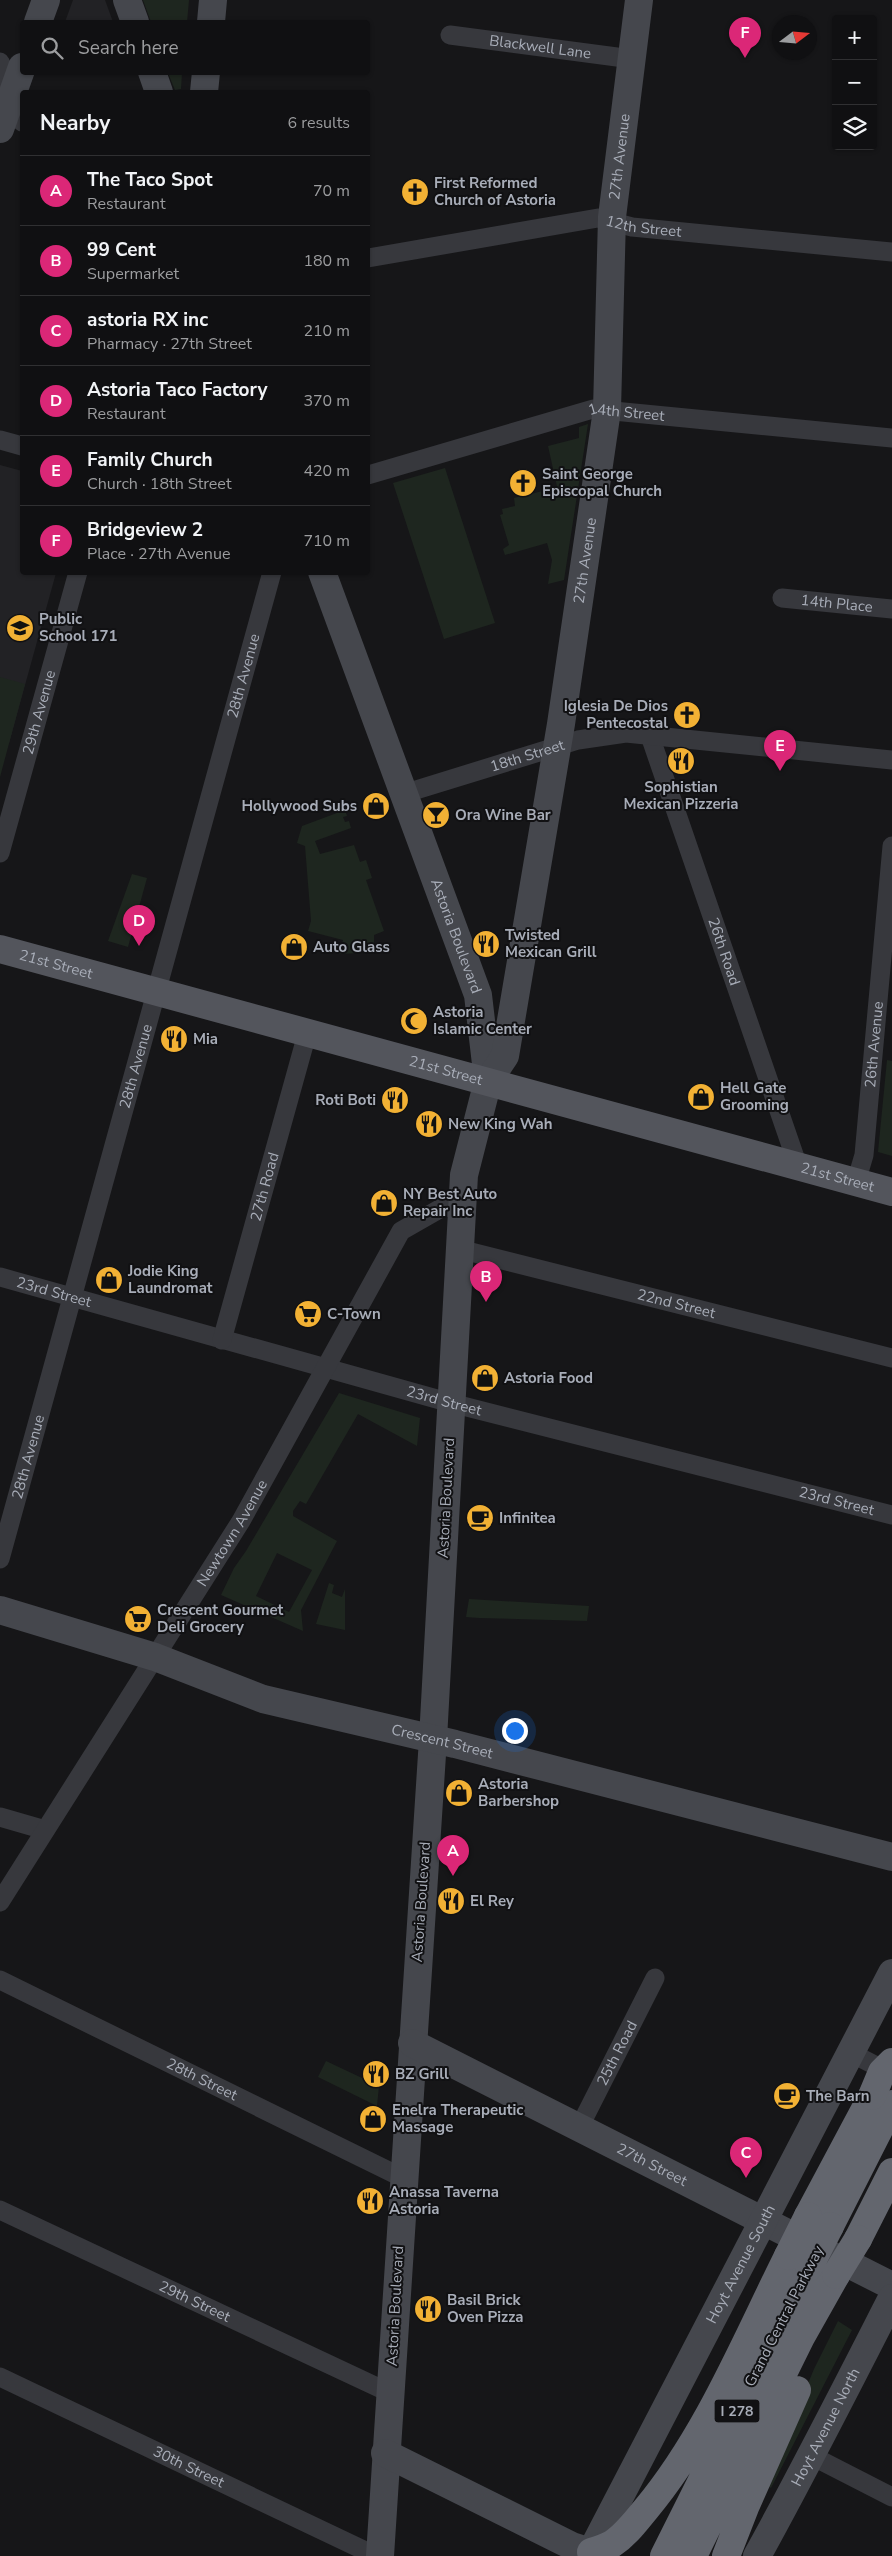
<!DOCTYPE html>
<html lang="en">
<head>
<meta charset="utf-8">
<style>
  :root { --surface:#101012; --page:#1e1e20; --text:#f1f3f6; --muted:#9c9d9f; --line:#303032; --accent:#db2777 }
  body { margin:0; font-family:"Nunito Sans",sans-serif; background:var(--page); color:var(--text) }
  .controls { position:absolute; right:15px; top:15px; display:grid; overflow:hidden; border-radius:5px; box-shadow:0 1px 4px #0004 }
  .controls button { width:45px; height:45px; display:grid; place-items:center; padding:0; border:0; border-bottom:1px solid var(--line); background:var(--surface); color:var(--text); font:25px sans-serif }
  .compass { position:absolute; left:772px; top:15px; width:45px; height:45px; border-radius:50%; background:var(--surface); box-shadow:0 1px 4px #0004; rotate:74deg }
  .you { position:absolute; left:514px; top:1730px; width:18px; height:18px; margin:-12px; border:4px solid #fff; border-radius:50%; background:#1a73e8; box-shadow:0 0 0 8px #1a73e833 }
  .badge { display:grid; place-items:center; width:32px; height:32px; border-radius:50%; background:var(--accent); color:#fff; font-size:16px; font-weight:700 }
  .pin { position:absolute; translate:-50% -41px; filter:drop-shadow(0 1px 2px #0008) }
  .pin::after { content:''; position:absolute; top:26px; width:18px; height:15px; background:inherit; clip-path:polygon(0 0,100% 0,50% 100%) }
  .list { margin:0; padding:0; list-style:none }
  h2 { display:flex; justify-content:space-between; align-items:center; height:65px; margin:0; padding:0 20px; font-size:21px }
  h2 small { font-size:16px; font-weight:400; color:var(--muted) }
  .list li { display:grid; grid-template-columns:32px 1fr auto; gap:15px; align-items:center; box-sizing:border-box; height:70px; padding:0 20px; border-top:1px solid var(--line) }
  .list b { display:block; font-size:19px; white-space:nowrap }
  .list p { margin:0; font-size:16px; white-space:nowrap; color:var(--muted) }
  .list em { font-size:16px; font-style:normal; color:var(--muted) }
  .icon { flex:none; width:28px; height:28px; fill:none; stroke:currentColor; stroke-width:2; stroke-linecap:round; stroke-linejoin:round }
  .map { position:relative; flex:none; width:892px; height:2556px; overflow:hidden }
  .search { position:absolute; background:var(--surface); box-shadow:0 1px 4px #0004; left:20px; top:20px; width:350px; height:55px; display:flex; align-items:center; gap:12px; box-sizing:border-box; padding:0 18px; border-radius:5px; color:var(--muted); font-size:19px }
  .panel { position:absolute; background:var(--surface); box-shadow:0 1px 4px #0004; left:20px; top:90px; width:350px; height:485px; border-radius:5px }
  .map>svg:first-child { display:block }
</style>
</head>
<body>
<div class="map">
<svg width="892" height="2556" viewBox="0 0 892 2556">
  <rect width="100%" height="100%" fill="#161618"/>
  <path fill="#222225" d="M73,0h32l8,22h-48z
    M0,465l22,6v101l34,1 -47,170 -9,-3z"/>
  <path fill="#1e261f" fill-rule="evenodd" d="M143,0h46l-2,22h-36z
    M168,73h14l-1,16 -6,1z
    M588,424l-24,156 -16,4 4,-24 -5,-17 -42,12 -2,-6 6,-4 -9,-30 3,-1 -1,-5 13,-3 -1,-8 37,-9 1,4 6,-2 -10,-45 31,-8v-11z
    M445,468l50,155 -51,16 -51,-156z
    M0,677l25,7 -25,93z
    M345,810l2,6 -4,1 2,5 4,-1 2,7 -36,13 5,13 34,-9 6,17 6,-2 6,18 -6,2 18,51 -10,4v16l3,1 -38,2 4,-14 -35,-9 3,-10 -6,-75 -8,-3 5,-17z
    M132,874l15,4 -19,69 -20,-6z
    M887,1060l5,1v95l-14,-4z
    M339,1393l81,25 -3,28 -59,-32 -52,90 -6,-3 -7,10v5l44,25 -36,69 2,21 -82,-36 13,-27 12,-17zM277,1553l35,17 -23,42 -33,-16z
    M329,1583l5,2 -2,8 10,4 3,-8v41l-29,-6z
    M469,1599l120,7 -2,15 -108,-3 -13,-1z
    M326,2061l53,25 -2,20 -59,-29z
    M838,2321l14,9 -81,158 -5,-3 48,-116z"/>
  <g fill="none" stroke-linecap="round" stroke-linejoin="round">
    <g stroke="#37383d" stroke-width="19">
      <path id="s1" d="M450,35l182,24"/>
      <path d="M0,62l13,31"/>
      <path d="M0,104l8,3 14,15"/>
      <path id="s2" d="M368,258l230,-40 34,9 260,25"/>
      <path d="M0,440l22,6"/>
      <path id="s3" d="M368,475l225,-66 299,29"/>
      <path id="s4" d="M782,598l110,11"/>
      <path id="s5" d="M650,736l148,430"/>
      <path id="s6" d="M403,794l175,-54 48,-7 266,27"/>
      <path id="s7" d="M0,853l78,-281"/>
      <path id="s8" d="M856,1182l8,-27 28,-309"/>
      <path id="s9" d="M459,1249l433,109"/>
      <path id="s10" d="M0,1277l451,126 441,112"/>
      <path id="s11" d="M222,1340l85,-306"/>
      <path id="s12" d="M0,1559l272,-987"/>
      <path d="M0,1817l45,13"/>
      <path id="s13" d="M0,1902l241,-381 160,-290 42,-24 19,1"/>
      <path id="s14" d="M0,1980l403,198"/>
      <path d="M851,2053l41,21"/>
      <path id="s15" d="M579,2128l76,-150"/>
      <path id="s16" d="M0,2210l390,183"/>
      <path id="s17" d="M0,2377l376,179"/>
      <path d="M812,2456l80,41"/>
    </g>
    <g stroke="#45474d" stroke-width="28">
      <path d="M127,0l8,22"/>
      <path d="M38,22l8,-22"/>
      <path d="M211,22l2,-22"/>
      <path d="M152,72l7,20"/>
      <path d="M204,92l2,-20"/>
      <path d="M0,129l22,-62"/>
      <path id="s18" d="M322,572l156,423 10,86 -24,94 -31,564 -53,817"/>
      <path id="s19" d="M488,1081l17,-25 56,-332 46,-314 5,-193 27,-217"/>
      <path id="s20" d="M0,1610l155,47 108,42 192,45 437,113"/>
      <path id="s21" d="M412,2043l480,243"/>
      <path d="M385,2453l187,93 19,6"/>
      <path id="s22" d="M589,2556l303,-583"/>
      <path id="s23" d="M757,2556c47,-85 91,-172 135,-258"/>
    </g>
    <path stroke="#53555c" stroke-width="28" id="s24" d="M0,949l892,243"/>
    <path stroke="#63666e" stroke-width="28" d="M808,2216l64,-120
      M830,2226l62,-122
      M858,2239l34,-67
      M591,2552c7,-2 14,-4 21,-8 14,-9 24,-23 34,-35 61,-73 100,-169 142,-253
      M664,2556l145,-289
      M693,2556l108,-219 35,-62
      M726,2556l20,-51 51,-115"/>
    <path stroke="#63666e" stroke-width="28" d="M872,2096l10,-24 10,-10
      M788,2256l20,-40
      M809,2267l21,-41
      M836,2275l22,-36"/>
  </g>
  <defs>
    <g id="church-disc" transform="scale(1.4375)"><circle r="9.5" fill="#f2b134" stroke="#111113"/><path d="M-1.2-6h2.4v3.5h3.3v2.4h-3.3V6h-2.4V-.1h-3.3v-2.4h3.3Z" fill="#111"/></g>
    <g id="school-disc" transform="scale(1.4375)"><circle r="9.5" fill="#f2b134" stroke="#111113"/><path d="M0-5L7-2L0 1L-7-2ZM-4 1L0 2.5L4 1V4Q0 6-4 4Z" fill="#111"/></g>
    <g id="restaurant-disc" transform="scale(1.4375)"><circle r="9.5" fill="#f2b134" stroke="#111113"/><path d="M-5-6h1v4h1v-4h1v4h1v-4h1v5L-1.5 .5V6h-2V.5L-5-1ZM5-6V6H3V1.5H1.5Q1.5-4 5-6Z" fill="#111"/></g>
    <g id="shop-disc" transform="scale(1.4375)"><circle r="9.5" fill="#f2b134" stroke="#111113"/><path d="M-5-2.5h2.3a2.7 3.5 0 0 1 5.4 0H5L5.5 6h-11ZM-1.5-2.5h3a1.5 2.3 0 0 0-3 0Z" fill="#111"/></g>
    <g id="bar-disc" transform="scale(1.4375)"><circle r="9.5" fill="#f2b134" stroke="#111113"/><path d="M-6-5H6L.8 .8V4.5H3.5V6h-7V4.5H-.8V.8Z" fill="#111"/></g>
    <g id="mosque-disc" transform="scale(1.4375)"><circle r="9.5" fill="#f2b134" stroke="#111113"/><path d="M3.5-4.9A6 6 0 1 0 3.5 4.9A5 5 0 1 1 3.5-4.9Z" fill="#111"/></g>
    <g id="supermarket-disc" transform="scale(1.4375)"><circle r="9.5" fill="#f2b134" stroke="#111113"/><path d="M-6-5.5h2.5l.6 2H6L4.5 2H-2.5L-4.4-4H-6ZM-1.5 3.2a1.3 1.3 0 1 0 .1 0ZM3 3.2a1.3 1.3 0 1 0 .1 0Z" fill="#111"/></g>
    <g id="cafe-disc" transform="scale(1.4375)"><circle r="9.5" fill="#f2b134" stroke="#111113"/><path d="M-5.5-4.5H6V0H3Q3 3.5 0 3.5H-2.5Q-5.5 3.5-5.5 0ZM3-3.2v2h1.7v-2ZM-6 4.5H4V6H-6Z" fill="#111"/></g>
  </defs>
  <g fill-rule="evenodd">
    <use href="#church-disc" x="415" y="192"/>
    <use href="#church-disc" x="523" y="483"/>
    <use href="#school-disc" x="20" y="628"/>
    <use href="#church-disc" x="687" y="715"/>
    <use href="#restaurant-disc" x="681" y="761"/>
    <use href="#shop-disc" x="376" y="806"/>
    <use href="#bar-disc" x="436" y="815"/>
    <use href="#restaurant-disc" x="486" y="944"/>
    <use href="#shop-disc" x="294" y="947"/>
    <use href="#mosque-disc" x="414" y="1021"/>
    <use href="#restaurant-disc" x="174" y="1039"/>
    <use href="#shop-disc" x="701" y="1097"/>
    <use href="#restaurant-disc" x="395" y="1100"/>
    <use href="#restaurant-disc" x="429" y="1124"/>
    <use href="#shop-disc" x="384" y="1203"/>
    <use href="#shop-disc" x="109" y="1280"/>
    <use href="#supermarket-disc" x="308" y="1314"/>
    <use href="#shop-disc" x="485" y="1378"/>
    <use href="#cafe-disc" x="480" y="1518"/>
    <use href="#supermarket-disc" x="138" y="1619"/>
    <use href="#shop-disc" x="459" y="1793"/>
    <use href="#restaurant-disc" x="451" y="1901"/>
    <use href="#restaurant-disc" x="376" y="2074"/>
    <use href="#cafe-disc" x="787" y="2096"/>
    <use href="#shop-disc" x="373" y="2119"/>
    <use href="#restaurant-disc" x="370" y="2201"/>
    <use href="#restaurant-disc" x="428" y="2309"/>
  </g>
  <g text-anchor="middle" stroke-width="4" stroke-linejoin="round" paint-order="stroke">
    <rect fill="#111113" stroke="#7b7e86" stroke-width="1" x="714.5" y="2399.5" width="45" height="23" rx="4"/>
    <g font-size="14" font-weight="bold" fill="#a8adb8">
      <text x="737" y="2416">I 278</text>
    </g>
    <g font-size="15" fill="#a8adb8" stroke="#111113">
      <text dy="5" stroke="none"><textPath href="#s1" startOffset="91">Blackwell Lane</textPath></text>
      <text dy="5" stroke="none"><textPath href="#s19" startOffset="938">27th Avenue</textPath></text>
      <text dy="5" stroke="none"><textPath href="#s2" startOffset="280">12th Street</textPath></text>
      <text dy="5" stroke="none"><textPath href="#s3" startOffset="268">14th Street</textPath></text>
      <text dy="5" stroke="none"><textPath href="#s19" startOffset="532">27th Avenue</textPath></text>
      <text dy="5" stroke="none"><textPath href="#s4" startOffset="55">14th Place</textPath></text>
      <text dy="5" stroke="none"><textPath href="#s12" startOffset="916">28th Avenue</textPath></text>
      <text dy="5" stroke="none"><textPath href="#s7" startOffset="146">29th Avenue</textPath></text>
      <text dy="5" stroke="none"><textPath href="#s6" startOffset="130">18th Street</textPath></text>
      <text dy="5" stroke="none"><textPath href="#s18" startOffset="388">Astoria Boulevard</textPath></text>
      <text dy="5" stroke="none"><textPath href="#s5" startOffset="228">26th Road</textPath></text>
      <text dy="5" stroke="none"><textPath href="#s24" startOffset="58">21st Street</textPath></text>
      <text dy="5" stroke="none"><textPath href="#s8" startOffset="139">26th Avenue</textPath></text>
      <text dy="5" stroke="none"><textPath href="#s12" startOffset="511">28th Avenue</textPath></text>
      <text dy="5" stroke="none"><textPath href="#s24" startOffset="462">21st Street</textPath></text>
      <text dy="5" stroke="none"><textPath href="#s24" startOffset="868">21st Street</textPath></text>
      <text dy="5" stroke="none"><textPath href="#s11" startOffset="159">27th Road</textPath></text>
      <text dy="5" stroke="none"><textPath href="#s10" startOffset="56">23rd Street</textPath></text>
      <text dy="5" stroke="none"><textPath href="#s9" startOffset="224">22nd Street</textPath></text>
      <text dy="5" stroke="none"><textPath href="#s10" startOffset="461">23rd Street</textPath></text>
      <text dy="5" stroke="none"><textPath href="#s12" startOffset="106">28th Avenue</textPath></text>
      <text transform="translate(446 1498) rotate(-87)" y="5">Astoria Boulevard</text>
      <text dy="5" stroke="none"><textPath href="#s10" startOffset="866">23rd Street</textPath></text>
      <text dy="5" stroke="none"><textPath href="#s13" startOffset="436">Newtown Avenue</textPath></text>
      <text dy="5" stroke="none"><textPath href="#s20" startOffset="462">Crescent Street</textPath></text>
      <text transform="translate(421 1902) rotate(-86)" y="5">Astoria Boulevard</text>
      <text dy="5" stroke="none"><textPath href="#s15" startOffset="84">25th Road</textPath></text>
      <text dy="5" stroke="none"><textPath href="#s14" startOffset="225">28th Street</textPath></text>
      <text dy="5" stroke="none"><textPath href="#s21" startOffset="269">27th Street</textPath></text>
      <text dy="5" stroke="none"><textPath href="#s22" startOffset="329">Hoyt Avenue South</textPath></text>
      <text dy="5" stroke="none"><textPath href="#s16" startOffset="215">29th Street</textPath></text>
      <text transform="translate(395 2306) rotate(-87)" y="5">Astoria Boulevard</text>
      <text transform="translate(784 2316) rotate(-63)" y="5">Grand Central Parkway</text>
      <text dy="5" stroke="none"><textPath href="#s23" startOffset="146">Hoyt Avenue North</textPath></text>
      <text dy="5" stroke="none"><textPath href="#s17" startOffset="209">30th Street</textPath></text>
    </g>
    <g font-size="15" font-weight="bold" fill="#a8adb8" stroke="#111113" text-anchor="start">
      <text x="434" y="188">First Reformed<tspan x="434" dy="17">Church of Astoria</tspan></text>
      <text x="542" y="479">Saint George<tspan x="542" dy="17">Episcopal Church</tspan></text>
      <text x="39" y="624">Public<tspan x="39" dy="17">School 171</tspan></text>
      <text x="668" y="711" text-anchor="end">Iglesia De Dios<tspan x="668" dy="17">Pentecostal</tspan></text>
      <text x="681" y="792" text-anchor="middle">Sophistian<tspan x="681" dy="17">Mexican Pizzeria</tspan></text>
      <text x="357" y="811" text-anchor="end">Hollywood Subs</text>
      <text x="455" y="820">Ora Wine Bar</text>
      <text x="505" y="940">Twisted<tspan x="505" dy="17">Mexican Grill</tspan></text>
      <text x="313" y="952">Auto Glass</text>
      <text x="433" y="1017">Astoria<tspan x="433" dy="17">Islamic Center</tspan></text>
      <text x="193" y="1044">Mia</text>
      <text x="720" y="1093">Hell Gate<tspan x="720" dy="17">Grooming</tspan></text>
      <text x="376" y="1105" text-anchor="end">Roti Boti</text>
      <text x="448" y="1129">New King Wah</text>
      <text x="403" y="1199">NY Best Auto<tspan x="403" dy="17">Repair Inc</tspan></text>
      <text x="128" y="1276">Jodie King<tspan x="128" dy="17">Laundromat</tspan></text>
      <text x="327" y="1319">C-Town</text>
      <text x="504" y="1383">Astoria Food</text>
      <text x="499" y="1523">Infinitea</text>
      <text x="157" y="1615">Crescent Gourmet<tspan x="157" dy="17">Deli Grocery</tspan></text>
      <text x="478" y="1789">Astoria<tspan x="478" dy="17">Barbershop</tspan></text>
      <text x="470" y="1906">El Rey</text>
      <text x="395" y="2079">BZ Grill</text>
      <text x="806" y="2101">The Barn</text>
      <text x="392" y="2115">Enelra Therapeutic<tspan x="392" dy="17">Massage</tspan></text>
      <text x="389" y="2197">Anassa Taverna<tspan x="389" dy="17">Astoria</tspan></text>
      <text x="447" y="2305">Basil Brick<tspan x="447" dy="17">Oven Pizza</tspan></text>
    </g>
  </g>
</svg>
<div class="controls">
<button>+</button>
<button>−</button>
<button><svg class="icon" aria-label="layers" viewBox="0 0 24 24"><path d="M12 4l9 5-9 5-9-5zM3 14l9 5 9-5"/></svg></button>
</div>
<svg class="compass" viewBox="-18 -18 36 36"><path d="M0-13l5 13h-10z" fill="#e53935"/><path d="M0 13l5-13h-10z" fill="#9c9d9f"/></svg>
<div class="you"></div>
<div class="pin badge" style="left:453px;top:1876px">A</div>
<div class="pin badge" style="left:486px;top:1302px">B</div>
<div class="pin badge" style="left:746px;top:2178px">C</div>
<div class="pin badge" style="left:139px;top:946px">D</div>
<div class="pin badge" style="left:780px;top:771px">E</div>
<div class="pin badge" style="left:745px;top:58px">F</div>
<div class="search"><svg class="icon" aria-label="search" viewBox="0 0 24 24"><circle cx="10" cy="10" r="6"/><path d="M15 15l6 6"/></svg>Search here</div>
<section class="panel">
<h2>Nearby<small>6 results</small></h2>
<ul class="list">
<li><span class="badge">A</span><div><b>The Taco Spot</b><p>Restaurant</p></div><em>70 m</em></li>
<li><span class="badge">B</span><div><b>99 Cent</b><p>Supermarket</p></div><em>180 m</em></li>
<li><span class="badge">C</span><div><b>astoria RX inc</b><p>Pharmacy · 27th Street</p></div><em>210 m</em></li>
<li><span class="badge">D</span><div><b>Astoria Taco Factory</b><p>Restaurant</p></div><em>370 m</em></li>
<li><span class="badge">E</span><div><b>Family Church</b><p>Church · 18th Street</p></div><em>420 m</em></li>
<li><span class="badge">F</span><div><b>Bridgeview 2</b><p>Place · 27th Avenue</p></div><em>710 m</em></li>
</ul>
</section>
</div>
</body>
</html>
